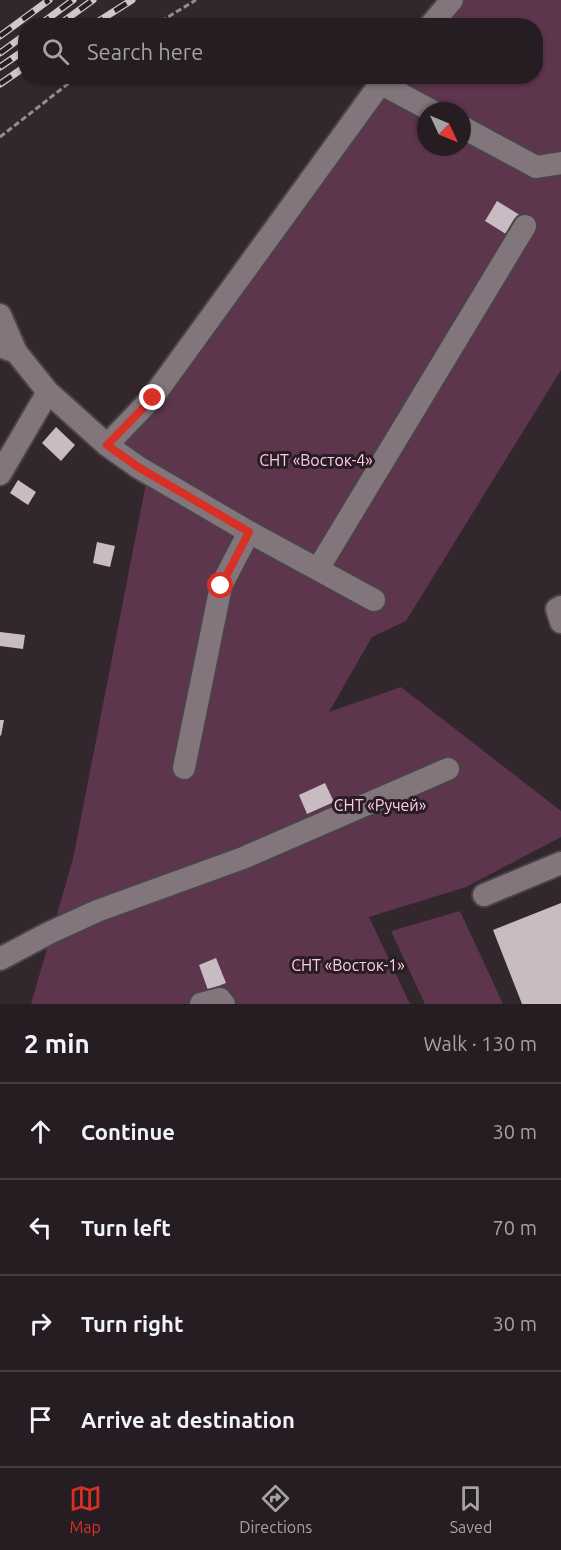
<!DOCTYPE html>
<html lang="en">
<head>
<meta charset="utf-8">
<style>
  :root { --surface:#261d22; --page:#2e262a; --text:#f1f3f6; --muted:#a4a2a5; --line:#423b40; --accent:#d93025 }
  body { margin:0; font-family:Ubuntu,sans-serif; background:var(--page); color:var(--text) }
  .compass { position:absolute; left:417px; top:102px; width:54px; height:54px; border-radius:50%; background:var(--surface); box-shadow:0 2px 4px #0004; rotate:134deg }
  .stop { position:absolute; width:18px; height:18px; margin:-14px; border:4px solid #d93025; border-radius:50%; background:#fff }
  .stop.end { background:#d93025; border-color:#fff; box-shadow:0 2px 6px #0008 }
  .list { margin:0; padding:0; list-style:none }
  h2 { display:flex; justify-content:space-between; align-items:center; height:78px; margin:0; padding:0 24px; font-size:26px }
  h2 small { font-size:20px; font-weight:400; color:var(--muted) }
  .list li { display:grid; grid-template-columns:39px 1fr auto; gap:18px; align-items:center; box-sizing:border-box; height:96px; padding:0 24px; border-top:2px solid var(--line) }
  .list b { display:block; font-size:22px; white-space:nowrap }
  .list em { font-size:20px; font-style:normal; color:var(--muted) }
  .icon { flex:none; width:33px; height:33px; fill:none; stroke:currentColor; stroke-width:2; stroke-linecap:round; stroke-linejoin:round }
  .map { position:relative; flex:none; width:561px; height:1004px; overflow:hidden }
  .search { position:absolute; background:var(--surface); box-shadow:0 2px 4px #0004; left:18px; right:18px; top:18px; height:66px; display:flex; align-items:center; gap:15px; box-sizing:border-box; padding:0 21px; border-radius:24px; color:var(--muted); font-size:22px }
  .sheet { height:462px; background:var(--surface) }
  nav { display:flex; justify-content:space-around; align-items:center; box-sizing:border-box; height:84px; border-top:2px solid var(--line); background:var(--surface); font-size:16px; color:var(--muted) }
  nav a { display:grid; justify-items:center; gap:3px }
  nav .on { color:var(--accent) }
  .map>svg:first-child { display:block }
</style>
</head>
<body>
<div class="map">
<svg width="561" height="1004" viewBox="0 0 561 1004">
  <rect width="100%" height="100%" fill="#32272d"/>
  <path fill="#5d354d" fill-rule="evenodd" d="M463,0h98v370l-155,251 -34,16 -43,75 72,-25 160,124v26l-95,50 -97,30 41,87h-379l42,-145 73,-376 -23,-39 127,-159 83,-121 65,-87 138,-1v-50l-95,-1zM426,111h36v36h-36z
    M460,911l43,93h-78l-34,-73z"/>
  <path fill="#c9bbc2" d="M497,201l29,18 -12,20 -29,-18z
    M56,427l19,18 -14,16 -19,-18z
    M18,480l18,12 -8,13 -18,-12z
    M97,542l18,4 -5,21 -17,-4z
    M0,632l25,3 -2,14 -23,-3z
    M0,720h4l-3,16 -1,-1z
    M325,783l9,19 -27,12 -8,-19z
    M561,903v101h-39l-29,-74z
    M216,958l10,25 -18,7 -9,-25z"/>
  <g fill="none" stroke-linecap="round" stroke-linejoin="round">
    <g stroke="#4b4348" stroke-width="26">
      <path id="minor" d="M430,26l22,-26
        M380,83l52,28
        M462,127l74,40 25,-4
        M0,315l16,37
        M0,346l16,6 32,40 59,53 31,22 111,65 125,68
        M107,445l46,-48 233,-321
        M0,474l48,-82
        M318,569l207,-343
        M561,607l-4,2 4,13
        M184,768l37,-182 28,-54
        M484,895l77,-32
        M0,959l49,-26 48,-22 146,-53 205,-89
        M201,1004l19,-5 4,5"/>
    </g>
    <path stroke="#958c91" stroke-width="3" stroke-dasharray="6 3" stroke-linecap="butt" d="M153,26l43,-26
      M0,137l78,-61"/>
    <use href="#minor" stroke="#82757c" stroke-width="22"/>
    <g stroke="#cec7cb" stroke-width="7">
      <path id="rail" d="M38,26l35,-26
        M57,26l36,-26
        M91,26l41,-26
        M0,36l49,-36
        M0,53l26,-19
        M0,67l26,-18
        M0,84l26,-18"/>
    </g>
    <use href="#rail" stroke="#281d23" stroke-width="4.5" stroke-dasharray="14" stroke-linecap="butt"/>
  </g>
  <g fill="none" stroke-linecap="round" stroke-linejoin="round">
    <path stroke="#d93025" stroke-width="8" d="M153,398l-46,47 31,22 111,65 -28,54"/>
  </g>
  <g text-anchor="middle" stroke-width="6" stroke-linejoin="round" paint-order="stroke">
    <g font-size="16" fill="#ffcae8" stroke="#281d23">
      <text x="316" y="466">СНТ «Восток-4»</text>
      <text x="380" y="811">СНТ «Ручей»</text>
      <text x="348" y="971">СНТ «Восток-1»</text>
    </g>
  </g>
</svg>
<svg class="compass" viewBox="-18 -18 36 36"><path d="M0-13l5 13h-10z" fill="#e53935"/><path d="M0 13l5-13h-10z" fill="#a4a2a5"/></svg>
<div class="stop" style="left:221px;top:586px"></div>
<div class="stop end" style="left:153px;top:398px"></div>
<div class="search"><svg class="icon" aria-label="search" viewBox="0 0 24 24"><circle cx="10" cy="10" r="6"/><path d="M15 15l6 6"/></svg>Search here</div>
</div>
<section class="sheet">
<h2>2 min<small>Walk · 130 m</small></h2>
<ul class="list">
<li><svg class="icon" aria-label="ahead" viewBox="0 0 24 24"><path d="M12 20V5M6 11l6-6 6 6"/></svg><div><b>Continue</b></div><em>30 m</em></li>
<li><svg class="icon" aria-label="left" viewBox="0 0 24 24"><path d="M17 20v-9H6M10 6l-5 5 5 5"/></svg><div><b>Turn left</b></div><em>70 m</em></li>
<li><svg class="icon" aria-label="right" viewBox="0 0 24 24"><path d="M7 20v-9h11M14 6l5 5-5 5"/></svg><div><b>Turn right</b></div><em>30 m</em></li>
<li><svg class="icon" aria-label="arrive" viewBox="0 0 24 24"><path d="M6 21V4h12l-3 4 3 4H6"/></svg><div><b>Arrive at destination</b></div></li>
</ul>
</section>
<nav>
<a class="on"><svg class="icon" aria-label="map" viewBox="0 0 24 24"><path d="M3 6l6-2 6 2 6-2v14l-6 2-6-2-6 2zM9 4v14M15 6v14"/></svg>Map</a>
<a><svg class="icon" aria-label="directions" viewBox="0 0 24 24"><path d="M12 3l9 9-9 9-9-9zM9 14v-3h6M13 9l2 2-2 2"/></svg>Directions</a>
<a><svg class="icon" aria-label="saved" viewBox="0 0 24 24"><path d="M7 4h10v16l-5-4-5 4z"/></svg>Saved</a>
</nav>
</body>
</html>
